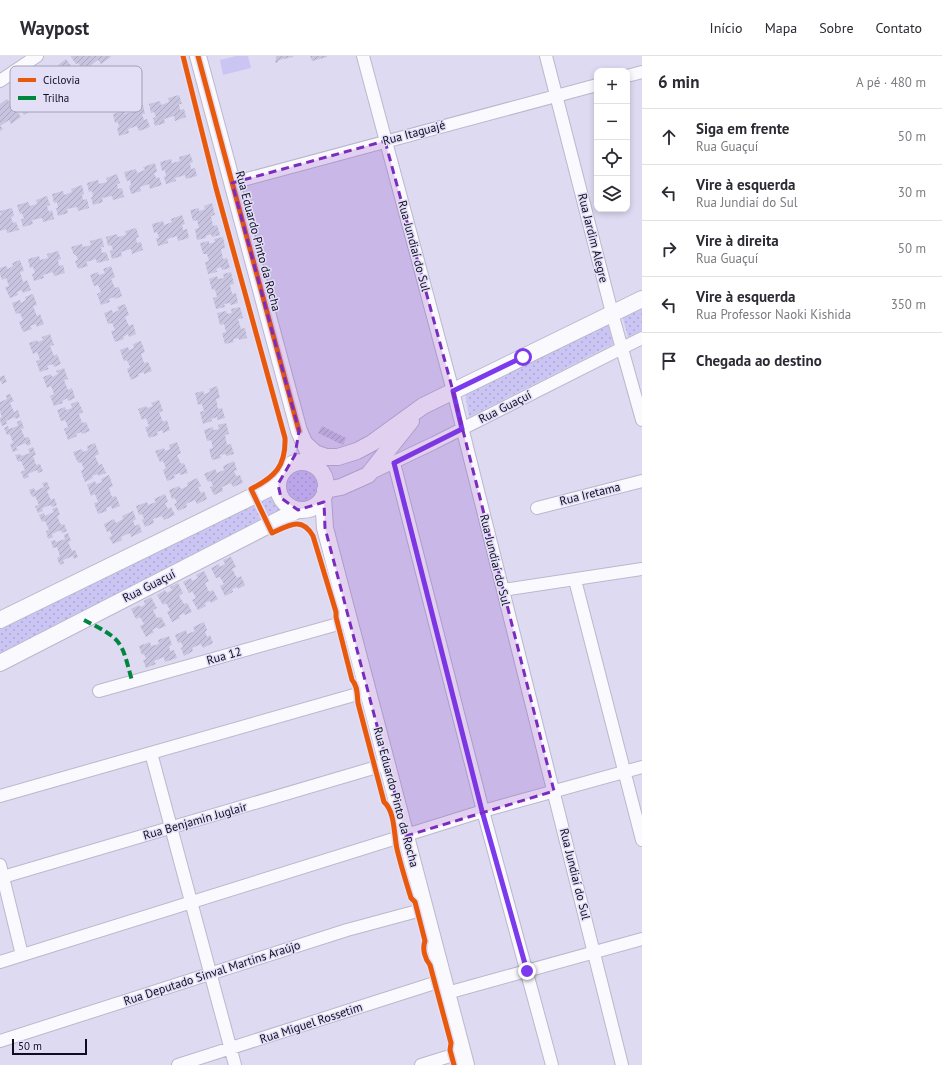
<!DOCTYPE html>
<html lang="pt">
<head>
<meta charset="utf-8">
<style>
  :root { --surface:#fff; --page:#f2f2f3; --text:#2b2b33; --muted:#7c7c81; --line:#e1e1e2 }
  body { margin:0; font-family:"PT Sans",sans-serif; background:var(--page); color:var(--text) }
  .controls { position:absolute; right:12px; top:12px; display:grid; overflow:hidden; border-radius:8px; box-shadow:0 2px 6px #0003 }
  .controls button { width:36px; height:36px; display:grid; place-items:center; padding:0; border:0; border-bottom:1px solid var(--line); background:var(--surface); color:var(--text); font:20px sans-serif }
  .scale { position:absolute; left:12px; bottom:10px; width:75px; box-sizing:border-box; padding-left:4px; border:2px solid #110d20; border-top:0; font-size:11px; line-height:14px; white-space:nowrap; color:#110d20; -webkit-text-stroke:3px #e2dff7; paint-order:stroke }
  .stop { position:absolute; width:12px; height:12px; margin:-9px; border:3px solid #7c3aed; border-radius:50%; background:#fff }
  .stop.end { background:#7c3aed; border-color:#fff; box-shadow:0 1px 4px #0008 }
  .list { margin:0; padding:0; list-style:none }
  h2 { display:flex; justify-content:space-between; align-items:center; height:52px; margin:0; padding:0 16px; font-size:17px }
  h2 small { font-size:13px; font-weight:400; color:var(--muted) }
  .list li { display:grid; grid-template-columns:26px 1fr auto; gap:12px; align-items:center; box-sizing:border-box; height:56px; padding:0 16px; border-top:1px solid var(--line) }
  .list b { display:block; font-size:15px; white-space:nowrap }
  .list p { margin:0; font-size:13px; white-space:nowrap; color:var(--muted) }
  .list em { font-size:13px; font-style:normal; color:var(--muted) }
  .icon { flex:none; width:22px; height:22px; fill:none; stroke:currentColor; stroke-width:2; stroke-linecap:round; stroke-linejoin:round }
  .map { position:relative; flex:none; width:642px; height:1009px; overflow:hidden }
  header { display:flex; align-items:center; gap:24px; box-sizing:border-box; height:56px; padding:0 20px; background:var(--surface); border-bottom:1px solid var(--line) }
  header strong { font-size:19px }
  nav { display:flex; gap:22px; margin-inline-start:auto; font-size:14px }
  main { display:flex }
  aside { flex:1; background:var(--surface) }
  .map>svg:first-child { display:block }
</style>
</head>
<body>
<header>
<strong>Waypost</strong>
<nav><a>Início</a><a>Mapa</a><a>Sobre</a><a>Contato</a></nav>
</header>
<main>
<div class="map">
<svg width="642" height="1009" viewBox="0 0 642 1009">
  <defs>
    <pattern id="grass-dots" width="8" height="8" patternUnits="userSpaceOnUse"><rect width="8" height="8" fill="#cbc5f4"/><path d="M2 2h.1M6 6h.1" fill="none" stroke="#ada8d1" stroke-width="1.8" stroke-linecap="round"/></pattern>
    <pattern id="building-hatch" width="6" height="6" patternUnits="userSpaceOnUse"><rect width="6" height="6" fill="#c8c4e0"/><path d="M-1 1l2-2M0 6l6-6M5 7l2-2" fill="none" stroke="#aba7c0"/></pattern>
  </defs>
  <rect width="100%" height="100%" fill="#dddaf2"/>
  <path fill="url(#grass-dots)" d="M642,250v24l-14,7 -6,-22z
    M608,268l5,20 -144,73 -4,-24z
    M282 431a20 20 0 1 1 40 0a20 20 0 1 1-40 0Z
    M272,437l13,19 -285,145v-31z"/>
  <path fill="#cbc5f4" d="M236,0h12l3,12 -28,7 -3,-15z"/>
  <path fill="url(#building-hatch)" d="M72,0h38l1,1 -10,7 -3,-4 -8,6 2,3 -8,6 -5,-6 2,-2 -3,-4 -2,1 -5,-7z
    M276,0h17v1l-14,3 -2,3 -2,-1 1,-3z
    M310,0h17v1l-15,4z
    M66,3l5,7 -2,2 3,5 3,-3 5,8 -9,6 -3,-3 -8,5 2,4 -9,6 -4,-7 2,-2 -3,-4 -2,1 -6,-7 10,-7 2,4 7,-5 -2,-3z
    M37,22l5,7 -3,2 4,5 3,-2 5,7 -10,6 -2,-3 -9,6 3,3 -9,6 -4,-7 2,-1 -4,-5 -2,2 -5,-8 10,-7 2,4 7,-5 -3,-3z
    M179,39l3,9h-3l1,6 4,-1 2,8 -11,4 -1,-5 -10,3 1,4 -10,3 -2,-8 3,-1 -2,-5 -3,1 -2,-9 11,-3 1,4 8,-3 -1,-4z
    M7,43l5,7 -2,2 3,4 3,-2 5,7 -10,7 -2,-4 -9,6 3,3 -3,2v-27z
    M143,49l2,9h-3l2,6 3,-1 3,8 -11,4 -2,-5 -9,3 1,4 -10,3 -2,-8 2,-1 -1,-5 -3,1 -2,-9 11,-3 1,3 8,-2 -1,-4z
    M190,98l3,8 -3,1 1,6 4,-1 2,8 -11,3 -1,-4 -10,3 1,3 -10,3 -2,-7 2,-1 -1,-6 -3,1 -2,-9 11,-3 1,4 8,-2 -1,-4z
    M155,107l2,9 -3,1 2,5 3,-1 3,8 -12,4 -1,-5 -9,3 1,4 -10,3 -2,-8 2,-1 -1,-5 -3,1 -3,-9 12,-3 1,4 8,-3 -2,-3z
    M117,118l3,9 -3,1 1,5 4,-1 2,9 -11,3 -1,-4 -10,2 1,4 -10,3 -2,-8h2l-1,-6 -3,1 -2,-9 11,-3 1,4 8,-2 -1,-4z
    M82,129l2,9 -2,1 1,5 4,-1 2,9 -11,3 -1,-4 -10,2 1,4 -10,3 -2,-8h2l-1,-6 -3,1 -2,-9 11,-3 1,4 8,-3 -1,-3z
    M47,140l3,9 -3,1 2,6 3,-2 2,9 -11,3 -1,-4 -10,2 1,4 -10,3 -2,-8h3l-2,-6 -2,1 -3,-9 11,-3 2,4 7,-2 -1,-4z
    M212,147l3,12 -4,1 2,10 4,-1 3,10 -8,2 -1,-3 -5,2v2l-9,2 -2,-11 4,-1 -2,-8 -4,1 -3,-11 9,-2v3l6,-2 -1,-3z
    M12,152l2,8 -3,1 2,6 3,-1 3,8 -12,3 -1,-4 -6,2v-16h1l-1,-4z
    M182,159l3,9 -3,1 1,5 4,-1 2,9 -11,3 -1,-5 -10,3 1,4 -10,3 -2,-8h3l-2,-6 -3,1 -2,-9 11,-3 1,4 8,-3 -1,-3z
    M136,172l3,9 -3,1 1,5 4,-1 2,8 -11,4 -1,-5 -10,3 1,4 -10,3 -2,-8 3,-1 -2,-5 -3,1 -2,-9 11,-3 1,3 8,-2 -1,-4z
    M223,181l2,11 -4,1 2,10 4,-1 3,10 -8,2 -1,-3 -5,2 1,3 -9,2 -3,-12 4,-1 -2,-7h-4l-3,-11 9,-2v3l6,-2 -1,-3z
    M102,182l2,9h-3l1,6 4,-1 3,8 -12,3 -1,-4 -10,3 2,4 -10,3 -3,-8 3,-1 -2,-5h-2l-3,-8 11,-3 1,3 8,-2 -1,-4z
    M58,195l3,8 -3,1 1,6 4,-1 2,8 -11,3 -1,-4 -10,3 1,3 -10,3 -2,-7 3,-1 -2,-6 -3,1 -2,-9 11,-3 1,4 8,-2 -1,-4z
    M20,204l4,11 -4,1 3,10 4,-2 4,10 -8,3 -1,-3 -5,2 1,3 -8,3 -5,-11 4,-1 -3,-8 -4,2 -2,-6v-6l6,-2 2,3 5,-3 -1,-3z
    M111,210l4,11 -4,2 4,9 4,-1 3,9 -7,3 -1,-2 -5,2 1,3 -9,3 -4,-11 4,-2 -3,-7 -4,1 -4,-11 8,-3 1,3 6,-2 -2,-4z
    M231,216l3,12 -4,1 2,9 4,-1 2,10 -7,2 -1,-2 -6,1 1,3 -9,2 -3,-11 4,-1 -2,-8 -3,1 -3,-11 8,-3 1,3 6,-1 -1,-4z
    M33,238l4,11 -4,1 4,10 3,-2 4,10 -7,3 -1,-3 -6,2 2,3 -9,3 -4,-10 4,-2 -3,-7 -4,1 -4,-11 8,-3 1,3 5,-3 -1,-3z
    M125,248l4,11 -4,2 4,9 4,-2 3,10 -7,3 -1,-3 -5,3 1,2 -9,3 -4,-11 4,-1 -3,-7 -4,1 -4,-11 8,-3 1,3 6,-3 -2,-3z
    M240,251l3,11 -5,1 3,10 4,-1 2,10 -8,2v-2l-6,1 1,3 -9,2 -3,-11 4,-1 -2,-8 -4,1 -3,-12 9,-2 1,3 5,-1 -1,-4z
    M50,278l4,11 -4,1 4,10 3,-2 4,10 -7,3 -1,-3 -6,2 2,3 -9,3 -4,-11 4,-1 -3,-8 -4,2 -4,-11 8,-3 1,2 5,-2 -1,-3z
    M141,285l4,11 -4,2 3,9 4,-1 4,9 -8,3v-2l-6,2 1,2 -8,4 -4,-11 3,-2 -3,-7 -3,1 -4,-11 8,-3 1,3 5,-2 -1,-4z
    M64,312l4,11 -4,1 4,10 4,-2 3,10 -7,3 -1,-3 -5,3 1,2 -9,3 -4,-10 4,-2 -3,-8 -4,2 -4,-11 8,-3 1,3 6,-3 -2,-3z
    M4,319l3,7 -5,2 -1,-3 -1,1v-5z
    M217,330l3,12 -4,1 2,10 4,-1 3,10 -8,2v-3l-6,2 1,2 -9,3 -3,-12 4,-1 -2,-7 -4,1 -3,-12 8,-2 1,3 6,-2 -1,-3z
    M10,338l4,7 -4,2 4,9 4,-2 2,7 -4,2 -1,-2 -9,4 1,3 -5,2 -2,-6v-2l2,-1 -2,-6v-9l7,-3 -1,-4z
    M159,344l4,11 -4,1 4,10 4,-2 3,10 -7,3 -1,-3 -5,2 1,3 -9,3 -4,-11 4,-1 -3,-8 -4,2 -4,-11 8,-3 1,2 6,-2 -2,-3z
    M78,345l5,11 -4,2 3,9 4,-1 4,9 -8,3 -1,-2 -5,2 1,2 -9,4 -4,-11 4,-2 -3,-7 -4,1 -4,-11 8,-3 1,3 6,-2 -1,-4z
    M21,364l3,8 -3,1 4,9 4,-1 2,7 -4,2 -1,-3 -10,4 2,3 -5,2 -3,-8 3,-1 -3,-9 -3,1 -3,-7 4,-2 1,3 9,-3 -1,-4z
    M226,367l3,11 -4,1 2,10 4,-1 3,10 -8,2v-2l-6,1 1,3 -9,2 -3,-11 4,-1 -2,-8 -4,1 -3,-11 9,-3v3l6,-1 -1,-4z
    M322,370l24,12 -3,7 -25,-12z
    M177,386l4,11 -4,2 4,9 3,-1 4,10 -8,2v-2l-6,2 1,3 -8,3 -4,-11 3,-2 -3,-7 -3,1 -5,-11 9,-3 1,3 5,-2 -1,-4z
    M95,387l4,11 -4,2 4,9 3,-1 4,9 -8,3v-2l-6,2 1,2 -8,4 -4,-11 3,-2 -3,-7 -3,1 -5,-11 9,-3 1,3 5,-2 -1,-4z
    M33,391l3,8 -3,1 3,9 4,-1 3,7 -5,2 -1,-3 -9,4 1,3 -5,2 -3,-7 4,-2 -4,-9 -3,1 -3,-7 5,-1 1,2 9,-3 -2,-4z
    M234,405l3,9 -3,1 2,5 4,-1 3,8 -10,4 -2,-4 -9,4 1,4 -9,4 -4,-8 3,-1 -2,-5 -3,1 -4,-8 11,-5 2,4 7,-3 -1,-4z
    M109,419l4,11 -4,2 3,9 4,-1 4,10 -8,3 -1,-3 -5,2 1,3 -9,3 -4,-11 4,-1 -3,-8 -4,2 -4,-11 8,-4 1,3 6,-2 -1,-3z
    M197,422l4,8 -3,1 3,6 3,-2 3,8 -10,5 -2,-4 -9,4 1,3 -9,4 -4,-7 3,-1 -2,-5 -3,1 -3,-9 10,-4 2,3 7,-3 -1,-3z
    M47,426l3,7 -3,2 4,9 3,-2 3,7 -5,2 -1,-2 -9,3 1,3 -5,2 -3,-7 4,-1 -4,-9 -3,1 -3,-7 5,-2 1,3 9,-4 -2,-4z
    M165,438l3,8 -3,1 3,6 3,-2 4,8 -11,5 -2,-4 -9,3 1,4 -9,4 -3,-7 2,-1 -2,-5 -3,1 -3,-9 11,-4 1,3 8,-3 -2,-3z
    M57,451l3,8 -3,1 4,9 3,-1 3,7 -5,2 -1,-3 -9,4 1,3 -5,2 -2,-8 3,-1 -4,-9 -3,1 -3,-7 5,-2 1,3 9,-4 -2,-3z
    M133,455l3,8 -3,2 2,5 4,-2 3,8 -11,5 -1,-4 -9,4 1,3 -9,4 -4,-7 3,-1 -2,-5 -3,1 -3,-8 10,-5 2,4 7,-4 -1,-3z
    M68,477l3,8 -3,1 4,9 3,-1 3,7 -4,2 -1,-3 -10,4 1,3 -4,2 -3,-7 3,-2 -3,-9 -4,1 -2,-7 4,-1 1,2 9,-3 -1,-4z
    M231,501l5,10 -4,2 5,9 4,-2 4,9 -7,4 -1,-2 -5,2 1,3 -8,4 -5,-10 4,-2 -4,-7 -4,1 -5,-10 8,-4 1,3 5,-3 -2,-4z
    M204,515l5,10 -4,2 4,9 4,-2 5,9 -7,4 -1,-2 -5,2 1,3 -8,4 -6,-10 4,-2 -4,-7 -3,2 -6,-11 8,-4 1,3 6,-3 -2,-3z
    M178,527l5,10 -4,3 5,8 3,-1 5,9 -7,3 -1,-2 -5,3 1,2 -8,4 -5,-10 3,-2 -4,-7 -3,2 -6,-10 8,-5 2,3 5,-3 -2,-3z
    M151,541l6,11 -4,2 4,8 4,-1 5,9 -8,3 -1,-2 -5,3 2,2 -8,5 -6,-11 4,-2 -4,-7 -4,2 -5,-10 8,-4 1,2 5,-2 -1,-4z
    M204,566l3,8 -2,2 2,5 3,-2 3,8 -10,5 -2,-4 -9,4 1,3 -9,5 -3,-8 2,-1 -2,-5 -3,1 -3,-8 11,-5 1,4 8,-3 -2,-4z
    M169,580l3,9 -3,1 1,5 4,-1 3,8 -12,4 -1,-5 -10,4 2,3 -10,4 -3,-8 3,-1 -2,-5 -2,1 -3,-9 11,-4 1,4 8,-2 -1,-4z"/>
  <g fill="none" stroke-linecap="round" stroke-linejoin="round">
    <g stroke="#bbb8cc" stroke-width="14">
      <path id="street" d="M363,0l90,335 169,674
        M546,0l66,257 30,107
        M627,20l15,-4
        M0,25l37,-25
        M232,127l365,-98
        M394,407l89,348 69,254
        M369,418l65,-31 208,-105
        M537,452l105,-27
        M575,524l67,260
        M503,534l139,-21
        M99,635l250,-70
        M151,697l84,312
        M0,740l368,-105
        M0,809l22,90
        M3,821l384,-113
        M0,906l483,-151 159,-44
        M447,937l195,-54
        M0,985l347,-111 78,-21
        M178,1009l266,-85
        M421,1009l42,-13"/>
    </g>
    <g stroke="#bbb8cc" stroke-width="18">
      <path id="secondary" d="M198,0l101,375 15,34
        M304,387l11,10 11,4h12l19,-6 15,-8 51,-37 219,-107
        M278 430a24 24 0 1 1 48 0a24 24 0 1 1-48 0Z
        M325,434l16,-3 27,-12 43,-54
        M323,441l2,31 141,537
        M0,564l278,-136
        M0,607l298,-153"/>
    </g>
    <use href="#street" stroke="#faf9fd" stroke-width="12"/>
    <use href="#secondary" stroke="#faf9fd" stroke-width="16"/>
    <path stroke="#00873e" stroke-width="4" stroke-dasharray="8 4" stroke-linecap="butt" d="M84,564c39,20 37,20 48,61"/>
    <g stroke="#e2dff7" stroke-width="8">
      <path id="cycleway" d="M183,0l33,132 69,250c1,28 -10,39 -34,51l21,44c17,-8 30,-17 41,3l23,76v5l16,63c6,6 5,15 6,23l26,99c11,9 10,34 13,47 4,17 9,33 14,49l4,4 10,39c-3,8 0,18 5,24l21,78 -1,7 4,15
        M198,0l101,375"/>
    </g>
    <use href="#cycleway" stroke="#e8590c" stroke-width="5"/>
  </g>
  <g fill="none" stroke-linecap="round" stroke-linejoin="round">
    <path stroke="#7c3aed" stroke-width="5" d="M523,301l-70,34 9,38 -68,34 88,348 45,160"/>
  </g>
  <path fill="#7b2cbf" fill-opacity="0.2" stroke="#7b2cbf" stroke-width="3" stroke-dasharray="8 5" stroke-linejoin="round" d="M385,85l68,250 101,400 -148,45 -81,-308 -1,-26 -26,8 -17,-12 -3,-14 17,-29 4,-24 -67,-248z"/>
  <g text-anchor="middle" stroke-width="3" stroke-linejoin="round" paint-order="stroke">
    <g font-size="12" fill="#110d20" stroke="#e2dff7">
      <text transform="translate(414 77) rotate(-15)" y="4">Rua Itaguajé</text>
      <text transform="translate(593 182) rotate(76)" y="4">Rua Jardim Alegre</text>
      <text transform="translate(258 185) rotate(75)" y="4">Rua Eduardo Pinto da Rocha</text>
      <text transform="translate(414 190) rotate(75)" y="4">Rua Jundiaí do Sul</text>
      <text transform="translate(505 351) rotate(-27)" y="4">Rua Guaçuí</text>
      <text transform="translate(590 438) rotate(-14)" y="4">Rua Iretama</text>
      <text transform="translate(495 504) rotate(76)" y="4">Rua Jundiaí do Sul</text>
      <text transform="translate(149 530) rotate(-27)" y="4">Rua Guaçuí</text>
      <text transform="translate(224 600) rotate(-16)" y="4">Rua 12</text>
      <text transform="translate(396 741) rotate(75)" y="4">Rua Eduardo Pinto da Rocha</text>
      <text transform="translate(195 765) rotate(-16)" y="4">Rua Benjamin Juglair</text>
      <text transform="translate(575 818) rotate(76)" y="4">Rua Jundiaí do Sul</text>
      <text transform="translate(212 917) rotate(-18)" y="4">Rua Deputado Sinval Martins Araújo</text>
      <text transform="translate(311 967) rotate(-18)" y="4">Rua Miguel Rossetim</text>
    </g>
  </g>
  <rect x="10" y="10" width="132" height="46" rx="6" fill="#e2dff7" stroke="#a3a0b6" stroke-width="1"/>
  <rect x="18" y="22" width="18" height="4" fill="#e8590c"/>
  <rect x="18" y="40" width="18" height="4" fill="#00873e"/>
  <g font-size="11" fill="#110d20">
    <text x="43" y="28">Ciclovia</text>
    <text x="43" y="46">Trilha</text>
  </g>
</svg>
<div class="controls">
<button>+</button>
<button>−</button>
<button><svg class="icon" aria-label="locate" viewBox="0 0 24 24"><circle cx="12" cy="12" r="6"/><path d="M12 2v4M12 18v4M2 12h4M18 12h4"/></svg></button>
<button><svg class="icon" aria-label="layers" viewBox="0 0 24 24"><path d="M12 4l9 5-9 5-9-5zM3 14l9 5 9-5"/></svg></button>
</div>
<div class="scale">50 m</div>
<div class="stop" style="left:523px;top:301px"></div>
<div class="stop end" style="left:527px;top:915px"></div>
</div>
<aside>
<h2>6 min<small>A pé · 480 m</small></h2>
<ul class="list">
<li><svg class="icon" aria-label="ahead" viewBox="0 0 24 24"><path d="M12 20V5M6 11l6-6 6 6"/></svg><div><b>Siga em frente</b><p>Rua Guaçuí</p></div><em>50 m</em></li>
<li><svg class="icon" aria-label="left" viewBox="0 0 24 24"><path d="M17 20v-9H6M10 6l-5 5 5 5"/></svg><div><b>Vire à esquerda</b><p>Rua Jundiaí do Sul</p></div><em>30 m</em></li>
<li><svg class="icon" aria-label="right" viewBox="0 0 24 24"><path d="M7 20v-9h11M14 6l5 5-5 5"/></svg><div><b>Vire à direita</b><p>Rua Guaçuí</p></div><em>50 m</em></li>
<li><svg class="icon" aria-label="left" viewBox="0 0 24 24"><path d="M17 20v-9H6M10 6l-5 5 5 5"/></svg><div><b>Vire à esquerda</b><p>Rua Professor Naoki Kishida</p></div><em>350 m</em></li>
<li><svg class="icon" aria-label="arrive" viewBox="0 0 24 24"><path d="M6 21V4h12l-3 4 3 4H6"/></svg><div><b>Chegada ao destino</b></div></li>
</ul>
</aside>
</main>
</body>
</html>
